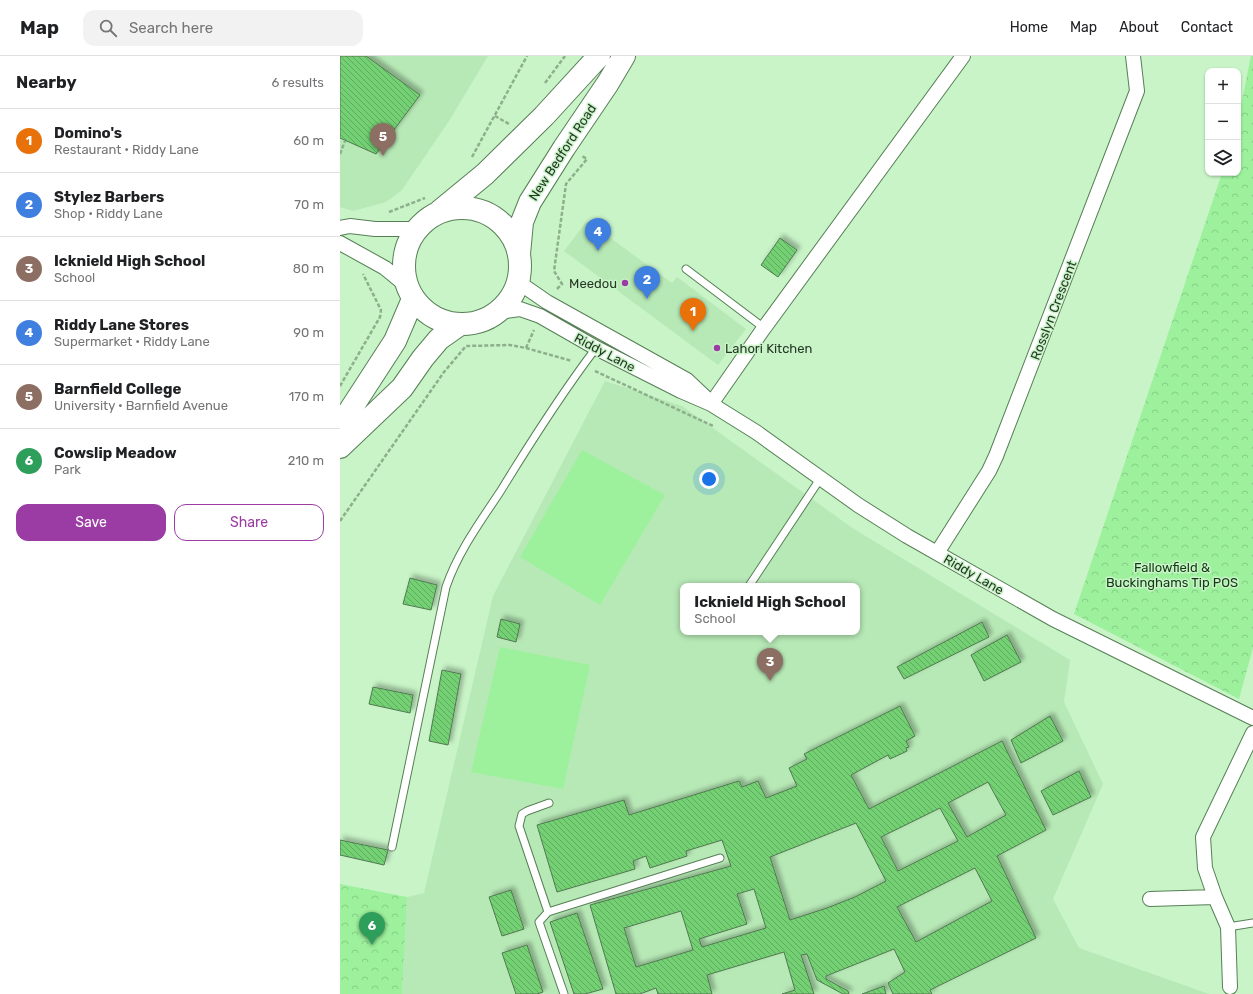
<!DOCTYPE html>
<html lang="en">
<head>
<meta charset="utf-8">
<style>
  :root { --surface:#fff; --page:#f2f2f2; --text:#202124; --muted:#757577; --line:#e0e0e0; --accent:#9b3ca4 }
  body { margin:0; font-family:Rubik,sans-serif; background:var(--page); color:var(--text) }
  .controls { position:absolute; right:12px; top:12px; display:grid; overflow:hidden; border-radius:8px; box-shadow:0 1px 3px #0004 }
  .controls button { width:36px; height:36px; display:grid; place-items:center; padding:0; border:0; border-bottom:1px solid var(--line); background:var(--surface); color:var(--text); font:20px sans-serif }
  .you { position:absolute; left:369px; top:423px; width:14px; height:14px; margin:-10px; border:3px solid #fff; border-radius:50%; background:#1a73e8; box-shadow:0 0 0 6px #1a73e833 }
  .badge { display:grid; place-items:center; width:26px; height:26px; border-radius:50%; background:var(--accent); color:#fff; font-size:13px; font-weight:700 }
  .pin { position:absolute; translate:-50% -33px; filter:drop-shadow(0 1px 2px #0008) }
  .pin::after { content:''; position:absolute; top:21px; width:14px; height:12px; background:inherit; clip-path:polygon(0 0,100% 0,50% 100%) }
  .popup { position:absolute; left:340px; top:527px; width:180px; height:52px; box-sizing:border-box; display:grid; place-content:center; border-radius:8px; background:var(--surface); filter:drop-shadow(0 1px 3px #0005); font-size:13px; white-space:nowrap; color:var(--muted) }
  .popup b { font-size:15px; color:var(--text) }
  .popup::after { content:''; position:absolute; left:50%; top:100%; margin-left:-8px; border:8px solid transparent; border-top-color:var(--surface) }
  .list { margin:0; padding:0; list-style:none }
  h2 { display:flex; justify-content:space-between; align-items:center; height:52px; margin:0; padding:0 16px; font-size:17px }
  h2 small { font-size:13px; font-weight:400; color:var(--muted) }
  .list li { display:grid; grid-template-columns:26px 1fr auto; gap:12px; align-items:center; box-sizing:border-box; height:64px; padding:0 16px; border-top:1px solid var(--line) }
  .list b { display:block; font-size:15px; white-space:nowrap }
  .list p { margin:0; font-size:13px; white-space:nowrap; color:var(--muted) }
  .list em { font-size:13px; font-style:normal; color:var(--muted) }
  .actions { display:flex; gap:8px; padding:12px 16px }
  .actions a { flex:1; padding:9px 0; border:1px solid var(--accent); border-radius:12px; text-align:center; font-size:14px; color:var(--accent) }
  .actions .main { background:var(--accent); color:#fff }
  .icon { flex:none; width:22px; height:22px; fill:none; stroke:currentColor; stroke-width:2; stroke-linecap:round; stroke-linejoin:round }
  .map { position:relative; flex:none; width:913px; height:938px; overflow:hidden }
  header { display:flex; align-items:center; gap:24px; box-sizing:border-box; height:56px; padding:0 20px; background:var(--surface); border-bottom:1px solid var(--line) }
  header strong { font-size:19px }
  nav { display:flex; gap:22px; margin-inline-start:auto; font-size:14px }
  .search { width:280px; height:36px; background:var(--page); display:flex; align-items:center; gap:10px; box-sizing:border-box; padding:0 14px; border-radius:12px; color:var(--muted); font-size:15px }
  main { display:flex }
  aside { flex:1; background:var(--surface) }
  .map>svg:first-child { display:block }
</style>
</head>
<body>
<header>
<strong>Map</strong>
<div class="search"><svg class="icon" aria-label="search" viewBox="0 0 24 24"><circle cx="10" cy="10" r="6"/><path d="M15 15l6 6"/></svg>Search here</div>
<nav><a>Home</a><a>Map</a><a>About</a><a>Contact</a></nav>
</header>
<main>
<aside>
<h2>Nearby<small>6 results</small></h2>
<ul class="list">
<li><span class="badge" style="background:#e8710a">1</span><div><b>Domino's</b><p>Restaurant · Riddy Lane</p></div><em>60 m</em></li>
<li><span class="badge" style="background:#3f7fe0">2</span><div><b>Stylez Barbers</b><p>Shop · Riddy Lane</p></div><em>70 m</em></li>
<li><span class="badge" style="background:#8d6e63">3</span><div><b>Icknield High School</b><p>School</p></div><em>80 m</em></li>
<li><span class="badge" style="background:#3f7fe0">4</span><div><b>Riddy Lane Stores</b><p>Supermarket · Riddy Lane</p></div><em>90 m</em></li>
<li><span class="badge" style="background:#8d6e63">5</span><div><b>Barnfield College</b><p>University · Barnfield Avenue</p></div><em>170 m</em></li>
<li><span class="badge" style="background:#2e9e5b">6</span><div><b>Cowslip Meadow</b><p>Park</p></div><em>210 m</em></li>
</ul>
<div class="actions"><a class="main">Save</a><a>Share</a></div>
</aside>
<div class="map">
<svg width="913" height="938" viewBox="0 0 913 938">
  <defs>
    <pattern id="park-crowns" width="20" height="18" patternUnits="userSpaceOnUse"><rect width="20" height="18" fill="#9df19c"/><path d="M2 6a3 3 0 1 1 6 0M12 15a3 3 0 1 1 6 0" fill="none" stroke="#87cf86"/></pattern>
    <pattern id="building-back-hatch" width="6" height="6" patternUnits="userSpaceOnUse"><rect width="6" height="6" fill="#73d073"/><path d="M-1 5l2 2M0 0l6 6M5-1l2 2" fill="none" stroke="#5eaa5e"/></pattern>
    <filter id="shadow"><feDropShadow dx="3.5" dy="-3.5" stdDeviation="2" flood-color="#0004"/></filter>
  </defs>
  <rect width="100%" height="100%" fill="#c8f4c7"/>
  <path fill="#b7e9b6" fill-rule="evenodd" d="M0,0h148l-39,65 -47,69 -16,12 -33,9 -13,-4z
    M247,165l85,62 5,-6 69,52 -28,36 -154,-114z
    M265,325l77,25 172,123 216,131 -6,42 39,82 -50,115 26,49 130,46h-807l5,-97 17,-4 69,-297zM343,530h174v46h-174z"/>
  <path fill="#9df19c" d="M242,394l83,45 -65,110 -80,-48z
    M160,591l90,18 -27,124 -92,-17z"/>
  <path fill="url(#park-crowns)" d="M911,0h2v592l-14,51 -165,-85 148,-441h16v-53z
    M0,828l67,13 -5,97h-62z"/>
  <path fill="url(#building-back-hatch)" stroke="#527951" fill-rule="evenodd" filter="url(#shadow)" d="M0,0h26l54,39 -44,59 -36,-16z
    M440,182l17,12 -19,27 -17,-12z
    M70,522l27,7 -6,25 -28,-6z
    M161,563l19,5 -4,18 -19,-5z
    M642,566l7,15 -85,42 -7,-12z
    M667,579l14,27 -37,19 -13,-26z
    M102,614l19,4 -13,71 -19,-4z
    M33,631l40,8 -3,18 -41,-9z
    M560,650l15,30 -9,5 3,6 -3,1 1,3 -17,8 -2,-4 -37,20 18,34 133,-68 44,89 -49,26 39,82 -106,52 2,4h-39l-5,-11 17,-11 -11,-23 -68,27v3l22,12 1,3h-6l-26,-14 -10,-26 -6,1 13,39h-32l13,-4 -11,-38 -77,23 5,19h-54l-2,-6 -16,6h-24l-26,-89 141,-39 -9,-26 -36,11 1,5 -37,12 -4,-12 -13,5 2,8 -78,23 -20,-67 87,-25 5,15 110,-34 3,6 16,-6 8,17 31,-12 -8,-18 18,-9 -3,-5zM648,726l18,33 -39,22 -19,-34zM600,752l18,33 -60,30 -17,-34zM516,767l30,58 -31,16 -28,11 -37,12 -20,-63zM635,812l17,33 -76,41 -19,-35zM414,833l12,39 -64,19 -3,-8 48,-15 -10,-30zM341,855l12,39 -57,17 -12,-39z
    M710,660l13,25 -42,22 -10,-23z
    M739,715l12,26 -38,18 -12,-24z
    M0,784l48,10 -4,15 -44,-10z
    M171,834l13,39 -22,7 -13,-39z
    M237,857l26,76 -18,5h-11l-24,-72z
    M187,889l16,47 -6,2h-21l-14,-41z
    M544,930l2,8h-24z"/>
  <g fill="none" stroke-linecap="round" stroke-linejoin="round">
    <g stroke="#577f56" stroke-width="9">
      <path id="service" d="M346,213l78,59
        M409,530l71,-107
        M209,747l-22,8 -5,3 -3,12 29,86 172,-54
        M52,791l54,-260c12,-35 34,-65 54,-95 30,-49 61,-98 96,-144
        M208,856l-9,10 25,72
        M888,871l25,-4"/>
    </g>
    <g stroke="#577f56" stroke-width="16">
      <path id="minor" d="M0,172l10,-2 25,3h42
        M0,187l45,25 22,18
        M178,226l29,20 140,78 19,18
        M158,256l22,-3 20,7 56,32 85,43 30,13 45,28 102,73 49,31 146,83 200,99
        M371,348l53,-76 199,-272
        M597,497l52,-82 7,-15 141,-365 -4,-35
        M810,843l65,-2
        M890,931l-2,-60 -13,-30 -10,-29 -2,-31 50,-104"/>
    </g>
    <g stroke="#577f56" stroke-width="24">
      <path id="trunk" d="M64 210a58 58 0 1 1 116 0a58 58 0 1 1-116 0Z
        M100,155l45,-37 59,-58 55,-60
        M179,198l3,-32 8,-20 34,-54 44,-65 16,-27
        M0,381l7,-22 48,-74 18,-42
        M0,391l62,-59 21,-30 16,-19 20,-14"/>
    </g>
    <path stroke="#8daf8c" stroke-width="2.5" stroke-dasharray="4 2" stroke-linecap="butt" d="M205,27l20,-27
      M155,60l14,8
      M0,98l5,-13
      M132,101l55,-101
      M49,156l36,-14
      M217,233l5,-5 -8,-13 12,-87 21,-25 -5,-3
      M186,292l8,-18
      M255,315l118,55
      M0,330l40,-69 1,-7 -18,-36
      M0,465l104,-149 22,-26 44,-1 16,3 46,13"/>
    <use href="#service" stroke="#fff" stroke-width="7"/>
    <use href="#minor" stroke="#fff" stroke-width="14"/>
    <use href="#trunk" stroke="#fff" stroke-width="22"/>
  </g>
  <g fill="#9b3ca4" stroke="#c8f4c7" stroke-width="1.5">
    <circle cx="285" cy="227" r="4"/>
    <circle cx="377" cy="292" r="4"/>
  </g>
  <g text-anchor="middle" stroke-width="3" stroke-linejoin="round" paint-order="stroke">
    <g font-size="13" fill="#263726" stroke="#c8f4c7">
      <text transform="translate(222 96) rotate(-57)" y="5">New Bedford Road</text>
      <text transform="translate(713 254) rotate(-69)" y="5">Rosslyn Crescent</text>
      <text transform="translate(265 296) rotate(28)" y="5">Riddy Lane</text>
      <text transform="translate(634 518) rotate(30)" y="5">Riddy Lane</text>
    </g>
    <g font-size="13" fill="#263726" stroke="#c8f4c7" text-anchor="end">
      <text x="277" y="232">Meedou</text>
      <text x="385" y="297" text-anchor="start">Lahori Kitchen</text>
    </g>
    <g font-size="13" fill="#133814" stroke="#c8f4c7">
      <text x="832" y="516">Fallowfield &amp;<tspan x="832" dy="15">Buckinghams Tip POS</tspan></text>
    </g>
  </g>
</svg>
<div class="controls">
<button>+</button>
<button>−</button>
<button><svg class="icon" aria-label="layers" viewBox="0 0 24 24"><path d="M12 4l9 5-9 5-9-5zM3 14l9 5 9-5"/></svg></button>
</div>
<div class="you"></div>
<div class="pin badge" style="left:353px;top:275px;background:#e8710a">1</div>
<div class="pin badge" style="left:307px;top:243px;background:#3f7fe0">2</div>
<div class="pin badge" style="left:430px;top:625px;background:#8d6e63">3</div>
<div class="popup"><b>Icknield High School</b>School</div>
<div class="pin badge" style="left:258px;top:195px;background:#3f7fe0">4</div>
<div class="pin badge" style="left:43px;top:100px;background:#8d6e63">5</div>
<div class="pin badge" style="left:32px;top:889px;background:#2e9e5b">6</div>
</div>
</main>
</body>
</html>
